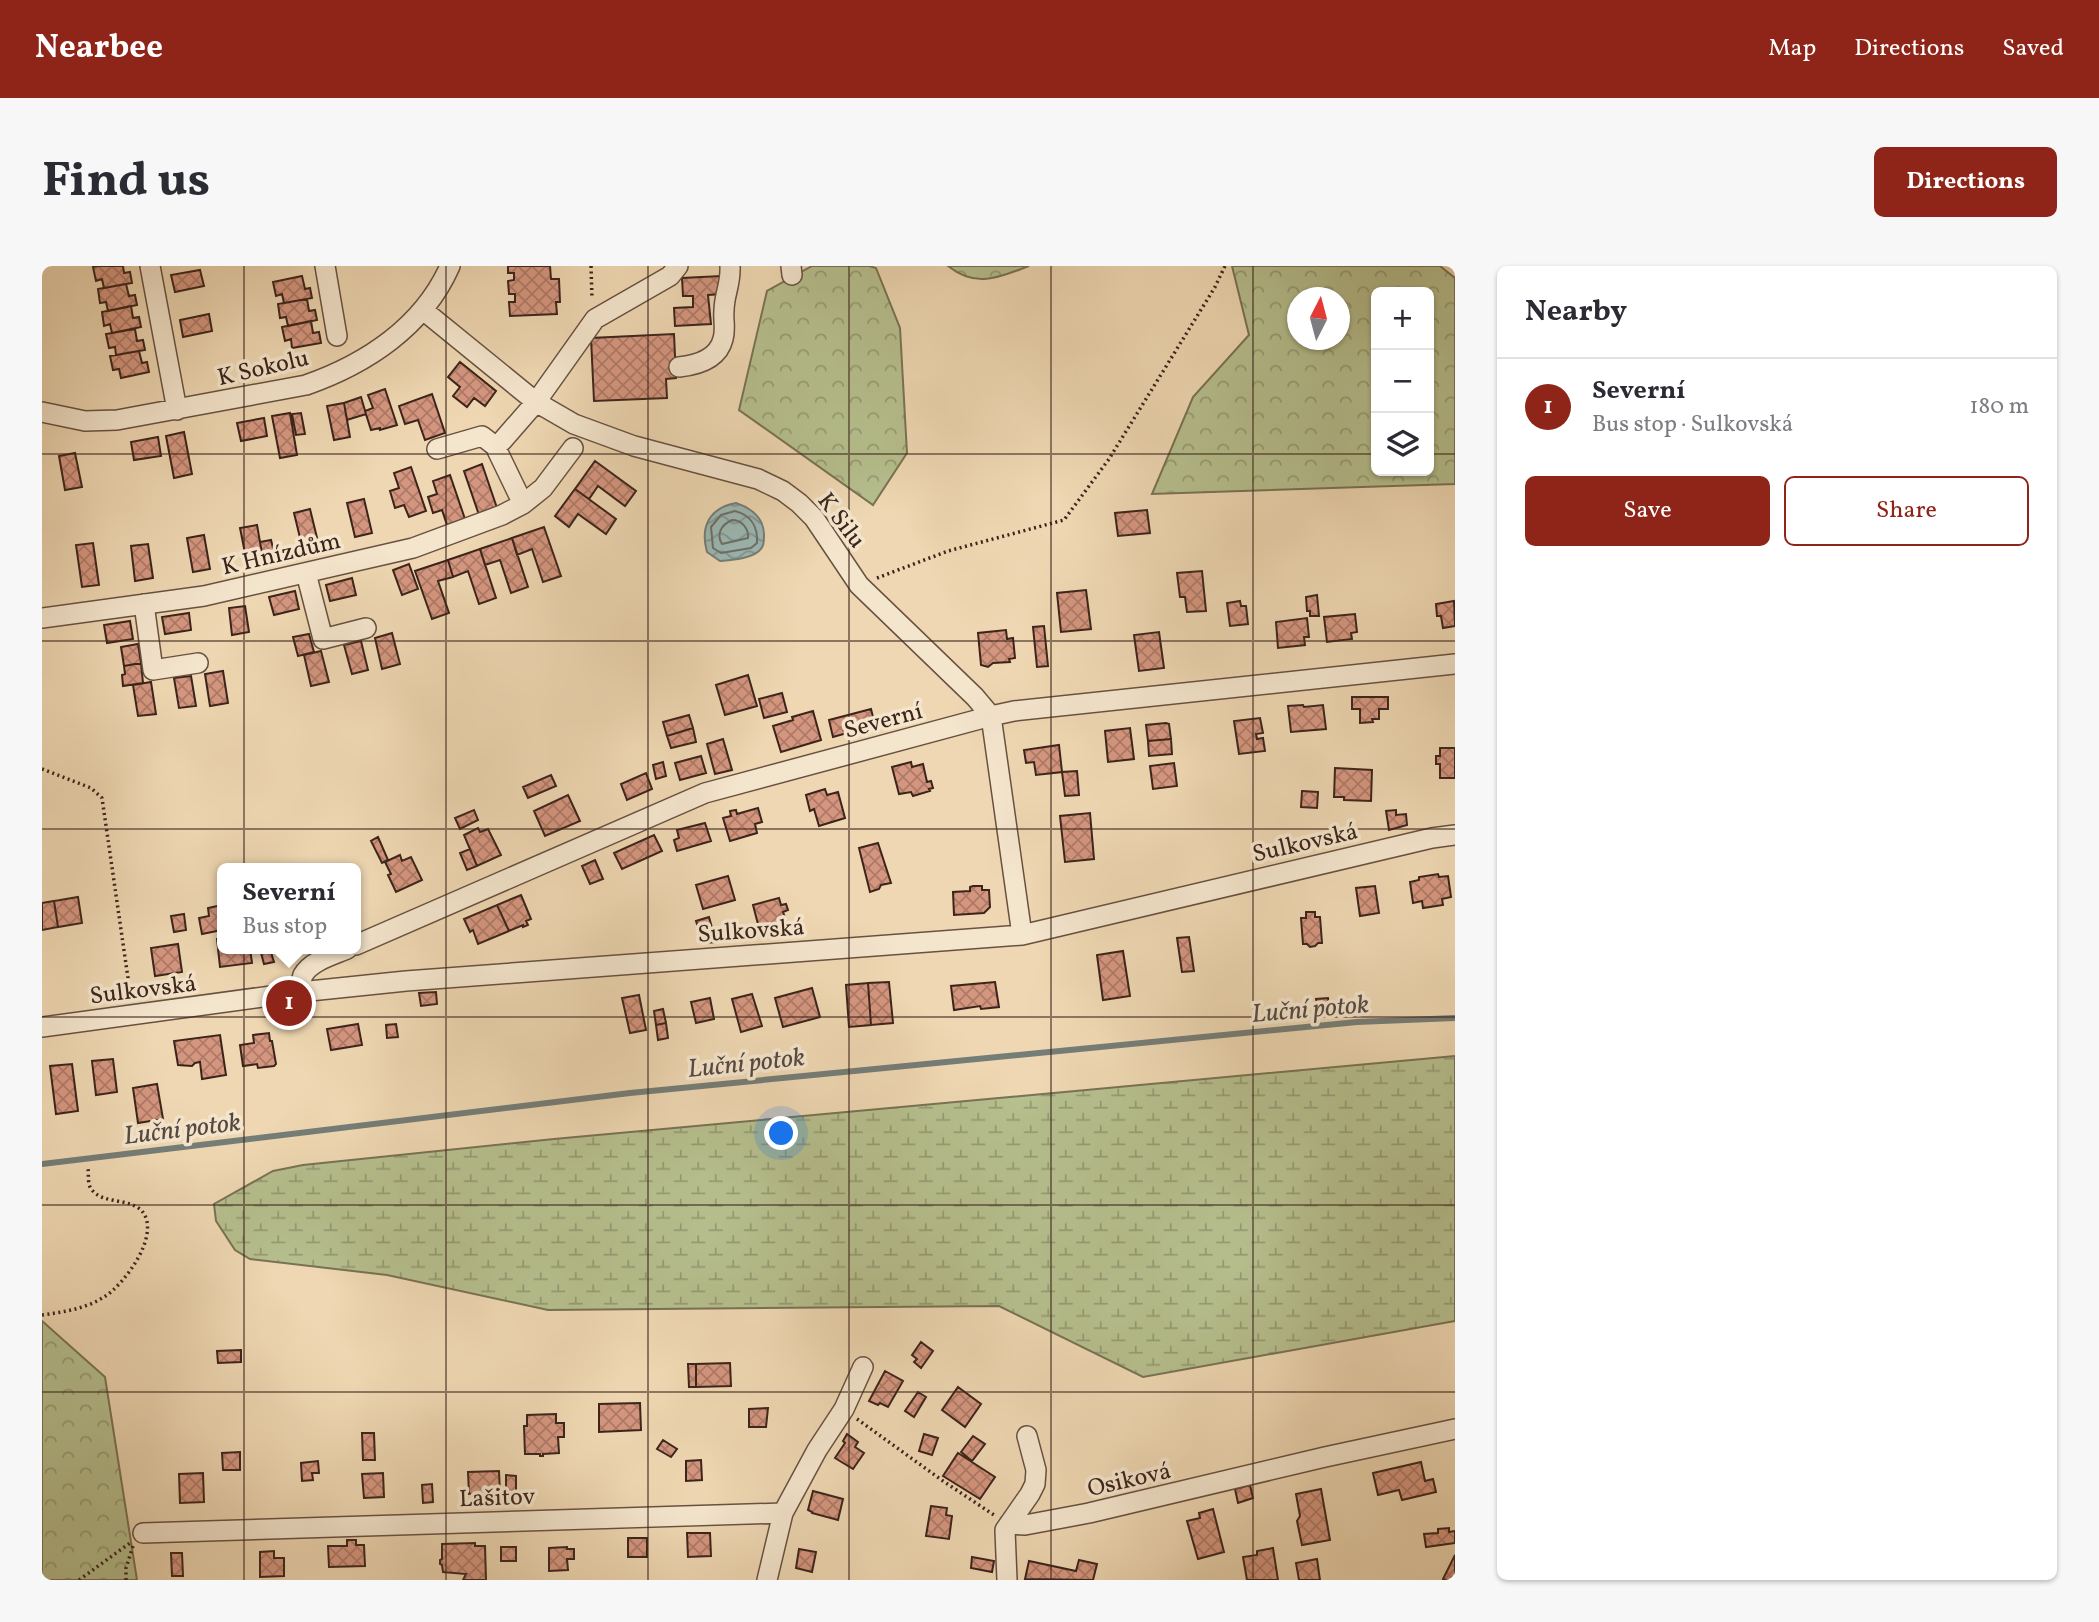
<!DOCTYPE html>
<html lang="en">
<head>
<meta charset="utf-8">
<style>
  :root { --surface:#fff; --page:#f7f7f7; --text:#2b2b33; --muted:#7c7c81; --line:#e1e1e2; --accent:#8f2418 }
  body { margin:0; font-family:Vollkorn,serif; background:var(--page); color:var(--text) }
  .controls { position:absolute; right:21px; top:21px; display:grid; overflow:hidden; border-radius:10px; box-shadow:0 2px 5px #0004 }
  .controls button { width:63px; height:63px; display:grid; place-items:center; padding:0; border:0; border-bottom:2px solid var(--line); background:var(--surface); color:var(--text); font:35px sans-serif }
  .compass { position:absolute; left:1245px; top:21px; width:63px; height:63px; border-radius:50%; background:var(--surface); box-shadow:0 2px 5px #0004; rotate:6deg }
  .you { position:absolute; left:740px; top:868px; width:24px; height:24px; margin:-18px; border:5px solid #fff; border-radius:50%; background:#1a73e8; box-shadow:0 0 0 10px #1a73e833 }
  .badge { display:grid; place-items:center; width:46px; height:46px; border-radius:50%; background:var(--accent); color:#fff; font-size:23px; font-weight:700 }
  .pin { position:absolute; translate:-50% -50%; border:4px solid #fff; box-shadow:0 2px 7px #0006 }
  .popup { position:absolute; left:175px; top:597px; width:144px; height:91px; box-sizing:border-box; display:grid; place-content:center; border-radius:10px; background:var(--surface); filter:drop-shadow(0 2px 5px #0005); font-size:23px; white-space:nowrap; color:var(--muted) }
  .popup b { font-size:26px; color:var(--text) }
  .popup::after { content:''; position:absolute; left:50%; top:100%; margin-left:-14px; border:14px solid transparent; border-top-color:var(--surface) }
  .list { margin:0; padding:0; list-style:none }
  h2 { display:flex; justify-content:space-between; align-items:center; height:91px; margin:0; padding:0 28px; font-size:30px }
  h2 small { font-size:23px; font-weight:400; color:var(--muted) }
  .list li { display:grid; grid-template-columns:46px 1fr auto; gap:21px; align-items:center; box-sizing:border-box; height:98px; padding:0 28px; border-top:2px solid var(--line) }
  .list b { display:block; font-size:26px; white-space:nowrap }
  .list p { margin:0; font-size:23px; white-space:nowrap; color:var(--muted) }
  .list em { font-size:23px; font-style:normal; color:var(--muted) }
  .actions { display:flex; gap:14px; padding:21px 28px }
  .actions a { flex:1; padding:16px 0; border:2px solid var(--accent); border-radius:10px; text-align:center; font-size:24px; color:var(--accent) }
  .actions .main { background:var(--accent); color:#fff }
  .icon { flex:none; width:38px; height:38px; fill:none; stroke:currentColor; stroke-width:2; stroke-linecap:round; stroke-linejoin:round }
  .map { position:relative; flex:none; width:1413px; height:1314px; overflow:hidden; border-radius:10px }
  header { display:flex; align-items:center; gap:42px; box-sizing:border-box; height:98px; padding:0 35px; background:var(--accent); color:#fff }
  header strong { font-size:33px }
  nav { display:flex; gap:38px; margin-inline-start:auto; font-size:24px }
  .intro { display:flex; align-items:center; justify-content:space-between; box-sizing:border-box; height:168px; padding:0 42px }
  h1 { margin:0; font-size:49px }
  .button { padding:18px 32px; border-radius:10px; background:var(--accent); color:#fff; font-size:24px; font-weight:700 }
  main { display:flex; gap:42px; padding:0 42px }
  aside { flex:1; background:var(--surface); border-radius:10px; box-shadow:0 2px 5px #0004 }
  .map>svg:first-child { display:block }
</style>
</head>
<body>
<header>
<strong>Nearbee</strong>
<nav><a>Map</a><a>Directions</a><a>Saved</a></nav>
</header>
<div class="intro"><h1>Find us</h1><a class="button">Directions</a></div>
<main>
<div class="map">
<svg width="1413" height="1314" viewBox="0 0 1413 1314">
  <defs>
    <pattern id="forest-crowns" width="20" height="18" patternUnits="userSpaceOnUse" patternTransform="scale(1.75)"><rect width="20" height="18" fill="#b6bf8e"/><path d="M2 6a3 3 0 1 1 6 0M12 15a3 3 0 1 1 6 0" fill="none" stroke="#959b73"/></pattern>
    <pattern id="wetland-marsh" width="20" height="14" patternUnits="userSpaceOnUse" patternTransform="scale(1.75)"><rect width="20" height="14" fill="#b6bf8e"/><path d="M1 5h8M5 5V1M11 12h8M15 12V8" fill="none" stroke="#959b73"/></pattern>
    <pattern id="water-waves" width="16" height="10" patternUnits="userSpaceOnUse" patternTransform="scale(1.75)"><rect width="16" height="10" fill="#9bb8b4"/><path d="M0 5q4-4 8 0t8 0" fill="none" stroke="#809592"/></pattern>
    <pattern id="building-cross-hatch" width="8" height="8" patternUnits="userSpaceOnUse" patternTransform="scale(1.75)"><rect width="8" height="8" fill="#d5967f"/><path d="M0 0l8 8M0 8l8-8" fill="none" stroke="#ae7a67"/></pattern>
  </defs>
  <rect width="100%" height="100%" fill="#eed7b2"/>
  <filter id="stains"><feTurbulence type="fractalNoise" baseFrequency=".00286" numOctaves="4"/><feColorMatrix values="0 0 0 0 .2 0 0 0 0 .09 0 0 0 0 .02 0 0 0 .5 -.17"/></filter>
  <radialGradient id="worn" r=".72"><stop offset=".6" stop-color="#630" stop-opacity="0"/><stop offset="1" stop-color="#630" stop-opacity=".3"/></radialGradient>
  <path fill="url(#forest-crowns)" stroke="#797254" stroke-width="2" fill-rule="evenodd" d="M770,0h57l7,2 24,60 7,125 -34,52 -134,-95 28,-119z
    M906,0h81c-30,11 -52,23 -81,0z
    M1190,0h208l15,12v206l-303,10 41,-97 56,-62zM1387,26v179h-53v-179zM1255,32h42v42h-42z
    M0,1055l63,56 32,203h-95z"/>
  <path fill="url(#wetland-marsh)" stroke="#797254" stroke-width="2" d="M1413,790v265l-312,56 -144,-71 -451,4 -161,-35 -137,-16 -15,-9 -19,-29 -2,-17 59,-33 30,-6 251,-26z"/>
  <path fill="url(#water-waves)" stroke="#757d77" stroke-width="2" d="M694,237c15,5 28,15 28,32 0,6 0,12 -5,16 -9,8 -28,9 -39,10l-13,-9c-7,-25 2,-44 29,-49z"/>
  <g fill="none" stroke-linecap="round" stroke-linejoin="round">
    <path stroke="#6c6e68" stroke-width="2" d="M693,245c16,4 23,16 22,32l-6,5 -30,5 -8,-5 -2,-21 10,-12z
      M690,254c10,0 17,9 16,18l-26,6c-6,-10 -1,-19 10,-24z"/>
    <path stroke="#757d77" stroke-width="6" d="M0,898l588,-71 727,-71 98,-4"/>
  </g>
  <path fill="url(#building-cross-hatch)" stroke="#3c241b" stroke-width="2" d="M56,0h25l1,7 6,-1 2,11 -28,5 -2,-9 -6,2 -3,-14z
    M466,0h42l1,13h8l1,23h-4l1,12 -47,2 -1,-14h6v-8h-6l-1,-13 6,-1v-7h-6z
    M158,4l4,16 -29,6 -4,-17z
    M260,10l3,13 5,-1 2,10 -28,5 -2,-9 -6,2 -3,-14z
    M679,10l1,18 -14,1 3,29 -36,2 -1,-18 19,-1v-11h-10l-1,-18z
    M84,18l3,12 6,-1 2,10 -29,6 -2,-9 -6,1 -2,-14z
    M265,33l2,12 6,-1 2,10 -29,6 -2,-9 -6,1 -2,-14z
    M89,40l2,12 6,-1 2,10 -29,6 -2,-9 -6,2 -2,-14z
    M167,48l3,17 -29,6 -3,-17z
    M269,55l2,12 6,-1 2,11 -29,5 -1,-9 -6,2 -3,-14z
    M93,63l2,12 6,-1 2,10 -29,5 -1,-8 -6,1 -3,-14z
    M632,68l2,44 -10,1 1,19 -73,3 -3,-63z
    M97,85l3,12 5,-1 2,10 -28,6 -2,-9 -6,1 -3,-14z
    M418,96l36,29 -11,15 -11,-8 -7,9 -14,-11 7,-9 -12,-10z
    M343,123l12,36 -17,5v-2l-9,2 -6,-19 8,-3 -5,-13z
    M390,128l13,39 -20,7 -7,-20 -13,4 -6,-18z
    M319,131l5,17 -19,6 -3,-17z
    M302,137l6,34 -16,3 -7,-34z
    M248,147l7,42 -17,3 -8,-42z
    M259,147l4,21 -9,1 -4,-21z
    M222,152l3,18 -26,5 -4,-18z
    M142,166l8,42 -18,4 -8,-42z
    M116,171l3,19 -27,4 -3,-18z
    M33,187l7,34 -17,3 -6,-34z
    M553,195l41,30 -11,15 -27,-20 -9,13 -14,-10z
    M440,198l15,44 -18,7 -15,-44z
    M369,201l15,44 -17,6 -5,-12 -9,3 -5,-17 9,-3 -5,-15z
    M408,209l15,44 -18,6 -5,-15 -9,3 -5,-16 9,-3 -4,-13z
    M533,223l41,30 -10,15 -28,-20 -9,13 -14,-11z
    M322,233l8,34 -17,4 -8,-34z
    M268,243l9,37 -16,4 -9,-37z
    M1105,244l3,23 -32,3 -3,-23z
    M215,259l6,34 -16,4 -7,-35z
    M502,261l17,49 -18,6 -11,-33 -15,6 -5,-17z
    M162,269l6,34 -17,3 -6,-34z
    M470,272l16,49 -17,6 -11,-33 -15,5 -5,-16z
    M229,274l4,16 -12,3 -3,-17z
    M51,277l6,42 -17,2 -6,-42z
    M106,278l5,34 -18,3 -4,-35z
    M438,283l16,49 -17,6 -11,-33 -15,6 -5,-17z
    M406,294l5,17 -15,4 11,32 -17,6 -17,-48z
    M367,298l9,25 -16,6 -9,-25z
    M1160,305l4,40 -19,1 -2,-15h-5l-3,-24z
    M310,312l4,17 -26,6 -4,-16z
    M1044,324l5,39 -30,3 -4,-39z
    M253,325l4,18 -25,6 -5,-18z
    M1275,329l2,21h-9v-5h-3l-1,-14z
    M1198,335l1,5h5l2,18 -18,2 -3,-23z
    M1412,335l1,25 -12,2 -2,-12h-4l-1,-12z
    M203,340l4,26 -17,3 -3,-27z
    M147,347l2,17 -26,4 -3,-17z
    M1313,348l2,18 -6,1 1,6 -25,3 -3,-25z
    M1265,352l2,19h-5l1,8 -27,3 -2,-26z
    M88,355l3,18 -26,4 -3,-18z
    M1002,360l4,40 -11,1 -4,-40z
    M964,364l1,9 6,-1 2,20 -6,1 1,3 -17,1 -5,4 -7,-2 -3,-32z
    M1117,366l5,36 -25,3 -5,-36z
    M350,367l8,31 -18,5 -7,-31z
    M267,368l5,18 -16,4 -5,-19z
    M319,375l7,29 -16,4 -8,-29z
    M96,378l3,19 -17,3 -3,-19z
    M279,385l8,31 -18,4 -7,-31z
    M99,397l2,20 -20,3 -1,-11 3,-1 -1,-8z
    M181,405l5,32 -18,3 -5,-32z
    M706,409l9,31 -32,9 -9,-30z
    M149,410l5,30 -17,2 -5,-30z
    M109,416l5,32 -18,2 -5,-31z
    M740,427l5,19 -23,6 -5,-19z
    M1310,431h36v12h-9v10h-7l1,3 -13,1v-14h-8z
    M1261,439l1,2 19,-2 3,24 -35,3 -3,-26z
    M829,443l4,16 -42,12 -4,-17z
    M771,445l8,29 -40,12 -8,-26 20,-6 -1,-3z
    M647,449l4,13 -26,8 -4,-14z
    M1218,452l3,15 -7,1 1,5 6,-1 2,13 -26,3 -5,-33z
    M1124,457l3,1 2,15 -23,2 -2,-16z
    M651,462l3,14 -25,6 -4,-12z
    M1088,462l4,31 -26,3 -3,-31z
    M681,473l9,31 -17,4 -8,-30z
    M1129,473l1,15 -23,2 -1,-15z
    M1017,479l3,27 -26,3 -2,-13 -8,1 -2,-13z
    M1398,482h15v30h-15v-14h-4v-8h4z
    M659,490l5,17 -26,7 -5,-17z
    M621,496l3,14 -10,3 -3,-14z
    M869,496l1,5 11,-3 4,18 4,-1 2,7 -4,1 1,2 -17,5 -2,-4 -12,2 -7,-27z
    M1132,497l3,23 -24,3 -3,-23z
    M1293,502l37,2 -1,31 -27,-1v-3h-10z
    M1035,505l2,24 -14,1 -3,-24z
    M604,507l6,16 -25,11 -6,-16z
    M509,509l5,11 -28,12 -5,-11z
    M783,523l2,6 11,-3 7,26 -26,8 -5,-17 -4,2 -4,-16z
    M1260,525l16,1 -1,16 -16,-1z
    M526,529l12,26 -35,15 -11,-25z
    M716,542l4,14 -7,2 2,9 -27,8 -7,-23 8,-2 -1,-5 6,-1 1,4z
    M432,544l4,10 -18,9 -5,-11z
    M1354,544v5l10,-1 1,11 -18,5 -3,-19z
    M1048,547l4,46 -29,3 -5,-46z
    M663,557l6,18 -34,10 -3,-11 5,-2 -2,-8z
    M436,562l2,4 8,-3 13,26 -24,11 -13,-31z
    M612,569l8,16 -40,18 -8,-16z
    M336,571l10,23 -6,3 -11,-22z
    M836,577l13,40 -10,2 -2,4 -9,3 -11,-44z
    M428,583l7,17 -10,4 -7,-17z
    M358,589l2,6 9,-4 11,23 -26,12 -8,-17 3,-1 -6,-12z
    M553,594l8,19 -13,5 -8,-18z
    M1396,608l1,3 9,-1 3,21 -9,2 1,6 -20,3 -1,-7 -9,2 -3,-21 9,-2v-3z
    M686,610l7,24 -32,9 -7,-24z
    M931,620h9v4h7l1,17 -6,6 -30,2 -1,-23 17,-1v-4z
    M1333,620l4,27 -19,3 -4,-28z
    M479,629l10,24 -5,2 2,4 -5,2v-2l-14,6 -12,-26z
    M36,631l4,26 -24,4 -4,-26z
    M737,632l2,7 5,-1 2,6 -5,2 3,8 -27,8 -6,-23z
    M12,635l4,26 -16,3v-27z
    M180,639v11h-1l1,14 -20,4 -3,-16 10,-2 -1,-8z
    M455,639l12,26 -31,13 -5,-14 -3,2 -6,-13z
    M1264,646h9v5h5l2,26h-4l-3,3 -5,1 -3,-3h-4l-2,-26h5z
    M142,648l2,16 -12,2 -3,-16z
    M667,651l7,25 -13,1 -7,-22z
    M180,667v16h28l2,14 -32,4 -3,-28h3l-1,-5z
    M1147,671l5,34 -12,1 -5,-34z
    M136,678l4,28 -27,4 -4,-28z
    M218,683h10l4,13 -10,2z
    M1081,685l7,45 -27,4 -6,-45z
    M847,716l4,41 -22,2 -3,-42z
    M953,716l4,25 -18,2 -1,-3 -26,4 -3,-24z
    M826,717l3,42 -22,2 -3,-42z
    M770,722l8,29 -37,10 -8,-29z
    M394,726l1,12 -16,2 -2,-13z
    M710,728l10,32 -21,6 -9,-33z
    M597,729l7,35 -16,3 -8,-35z
    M668,732l4,21 -18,4 -5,-21z
    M1286,732l1,11 -11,2 -2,-12z
    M621,743l3,14 -10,2 -2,-14z
    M624,757l2,15 -10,2 -2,-15z
    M316,758l4,21 -31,5 -4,-21z
    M354,758l2,13 -11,1 -1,-13z
    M227,767l1,8h2l4,23 -2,2 -16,2 -1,-4 -14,2 -3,-21 14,-2 -1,-8z
    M178,769l6,40 -24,4 -2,-17 -5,1 -3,3 -14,-1 -4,-24z
    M71,793l4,33 -21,3 -4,-34z
    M30,798l6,47 -22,3 -6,-48z
    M115,818l6,35 -25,4 -5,-35z
    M879,1076l12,9 -12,17 -7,-6 3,-3 -5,-4z
    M199,1084v12l-23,1 -1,-12z
    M688,1097l1,23 -35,1v-23z
    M646,1098h8v23h-7z
    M843,1105l18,10 -15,26 -8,-4 -2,2 -9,-4z
    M916,1121l23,17 -16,23 -23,-17z
    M876,1126l8,5 -12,20 -9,-6z
    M598,1137l1,27 -42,2v-28z
    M726,1142l-2,19h-17v-18z
    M514,1148v9h8v14h-6l1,16 -16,1v2h-3v-2h-15l-1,-28h3v-11z
    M320,1167h12l1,27h-12z
    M805,1168l11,8 -3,5 9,6 -11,16 -18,-11 10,-15 -2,-2z
    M882,1168l14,4 -6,17 -13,-4z
    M931,1170l12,8 -13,17 -11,-9z
    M621,1174l14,9 -6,8 -14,-8z
    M198,1186v18h-17l-1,-17z
    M916,1187l37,24 -15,22 -37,-23z
    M659,1194l1,20 -16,1v-20z
    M276,1195l1,12h-7l1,7 -11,1 -1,-18z
    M1379,1196l4,19 8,-2 3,13 -34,8 -3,-10 -21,5 -5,-22z
    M457,1205l1,22h-2l-3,6h-7l-3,-6 -16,1 -1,-22z
    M161,1207l1,29 -24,1 -1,-29z
    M341,1207l1,24 -20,1 -2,-24z
    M464,1209l10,1v22h-10z
    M390,1218l1,18 -10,1 -1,-18z
    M1208,1219l3,13 -15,5 -3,-14z
    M1279,1223l9,51 -28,5 -5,-24 3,-5 -4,-22z
    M771,1225l30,8 -5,21 -26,-7v-1l-4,-2z
    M889,1240l16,2 -1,7 6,1 -3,23 -23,-3z
    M1171,1243l11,43 -26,7 -11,-38 13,-3 -1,-5z
    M1407,1262v4l6,-1v12l-29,4 -2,-13 14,-1v-4z
    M645,1267h23l1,23 -23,1z
    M586,1272h19v19h-19z
    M305,1274h9v5h8l1,21 -36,1 -1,-21h19z
    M433,1277v3h10l1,34h-23l3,-6 -23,-2 -1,-7 -2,-1v-4l2,-1v-15z
    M459,1281h15v14h-15z
    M525,1281v2h7v10h-7l1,11 -19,1v-23z
    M1231,1282l5,32h-31l-4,-23 14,-2v-4z
    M757,1283l17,3 -4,20 -16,-4z
    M232,1285v7h10v18l-24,1v-25z
    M129,1287h11l1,23h-11z
    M1413,1289v25h-10l-2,-1z
    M930,1291l22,4 -2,11 -21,-4z
    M1275,1293l3,21h-21l-3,-17z
    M1037,1294l18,4 -4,16 -68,-1 4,-18 47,10z"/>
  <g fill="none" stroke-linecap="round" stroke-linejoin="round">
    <g stroke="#685141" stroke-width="22">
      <path id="minor" d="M108,0l27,144
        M283,0l12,70
        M749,0l1,9
        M381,44l113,92 38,22 60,22 124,33 25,12 16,12 15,15 45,67 116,112 16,19 31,219
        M637,101c19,-2 39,-8 44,-28 3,-10 0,-19 1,-28 0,-17 7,-26 6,-45
        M0,146l43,9 32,-1 189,-35c60,-21 117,-58 144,-119
        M453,180l28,58 20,-16 30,-40
        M395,183l45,-13 13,10 7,-5 34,-39 59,-83 75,-43 8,-10
        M264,307l17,66 43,-11
        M102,338l9,66 45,-7
        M0,352l162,-22 209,-48 89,-33 21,-11
        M314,679l349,-152 286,-77 23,-5 441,-47
        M258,726c1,-5 1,-12 3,-17 8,-14 30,-20 44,-26
        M0,761l258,-35 106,-11 616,-46 410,-97 23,-3
        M741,1247l34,-63 27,-41 19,-42
        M967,1258l16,1 64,-12 236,-56 130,-28
        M101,1267l640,-20 -16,67
        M965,1314l-2,-50 25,-36 5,-10 1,-14 -9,-34"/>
    </g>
    <path stroke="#3c241b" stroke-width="3.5" stroke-dasharray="2 3.5" stroke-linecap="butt" d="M549,0l1,33
      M835,312l71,-27 116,-31 45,-61 106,-172 10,-21
      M0,503l49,19 11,10 29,201
      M0,1049c21,-3 43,-6 62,-18 20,-12 59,-64 37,-87 -13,-12 -38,-6 -49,-20 -5,-5 -3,-15 -4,-21
      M815,1153l86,62 51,34
      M37,1314l51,-37
      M84,1314v-12l7,-22"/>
    <use href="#minor" stroke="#f4e5cd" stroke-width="19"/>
  </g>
  <path fill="none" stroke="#3c241b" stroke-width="2" stroke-opacity="0.55" d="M202,0v1314M404,0v1314M606,0v1314M807,0v1314M1009,0v1314M1211,0v1314M0,188h1334M1387,188h26M0,375h1413M0,563h1413M0,751h1413M0,939h1413M0,1126h1413"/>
  <g text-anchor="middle" stroke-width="7" stroke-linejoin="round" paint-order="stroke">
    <g font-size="24" fill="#3c241b" stroke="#f4e5cd">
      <text transform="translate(221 101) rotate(-13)" y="8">K Sokolu</text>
      <text transform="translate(800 254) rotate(53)" y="8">K Silu</text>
      <text transform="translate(239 287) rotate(-13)" y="8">K Hnízdům</text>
      <text transform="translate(841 454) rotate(-15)" y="8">Severní</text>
      <text transform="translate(1263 576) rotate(-13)" y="8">Sulkovská</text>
      <text transform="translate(709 664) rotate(-4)" y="8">Sulkovská</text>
      <text transform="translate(101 723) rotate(-7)" y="8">Sulkovská</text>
      <text transform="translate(1087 1213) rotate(-13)" y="8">Osiková</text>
      <text transform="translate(455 1231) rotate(-2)" y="8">Lašitov</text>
    </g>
    <g font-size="26" font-style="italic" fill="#544941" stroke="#f4e5cd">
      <text transform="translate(1268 742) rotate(-5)" y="9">Luční potok</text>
      <text transform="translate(704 796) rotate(-6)" y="9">Luční potok</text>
      <text transform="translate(140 862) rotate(-7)" y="9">Luční potok</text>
    </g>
  </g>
  <rect width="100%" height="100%" filter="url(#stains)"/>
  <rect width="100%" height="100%" fill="url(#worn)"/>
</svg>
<div class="controls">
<button>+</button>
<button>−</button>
<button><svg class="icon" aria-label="layers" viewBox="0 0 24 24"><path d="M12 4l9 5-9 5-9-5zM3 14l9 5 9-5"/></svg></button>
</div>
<svg class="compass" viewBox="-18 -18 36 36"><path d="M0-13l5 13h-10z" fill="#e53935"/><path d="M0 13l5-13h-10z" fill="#7c7c81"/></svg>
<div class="you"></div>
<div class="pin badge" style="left:247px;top:737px">1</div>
<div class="popup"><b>Severní</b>Bus stop</div>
</div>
<aside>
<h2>Nearby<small></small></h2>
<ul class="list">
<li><span class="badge">1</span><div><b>Severní</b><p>Bus stop · Sulkovská</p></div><em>180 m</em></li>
</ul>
<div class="actions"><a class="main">Save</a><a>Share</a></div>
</aside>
</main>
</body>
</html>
